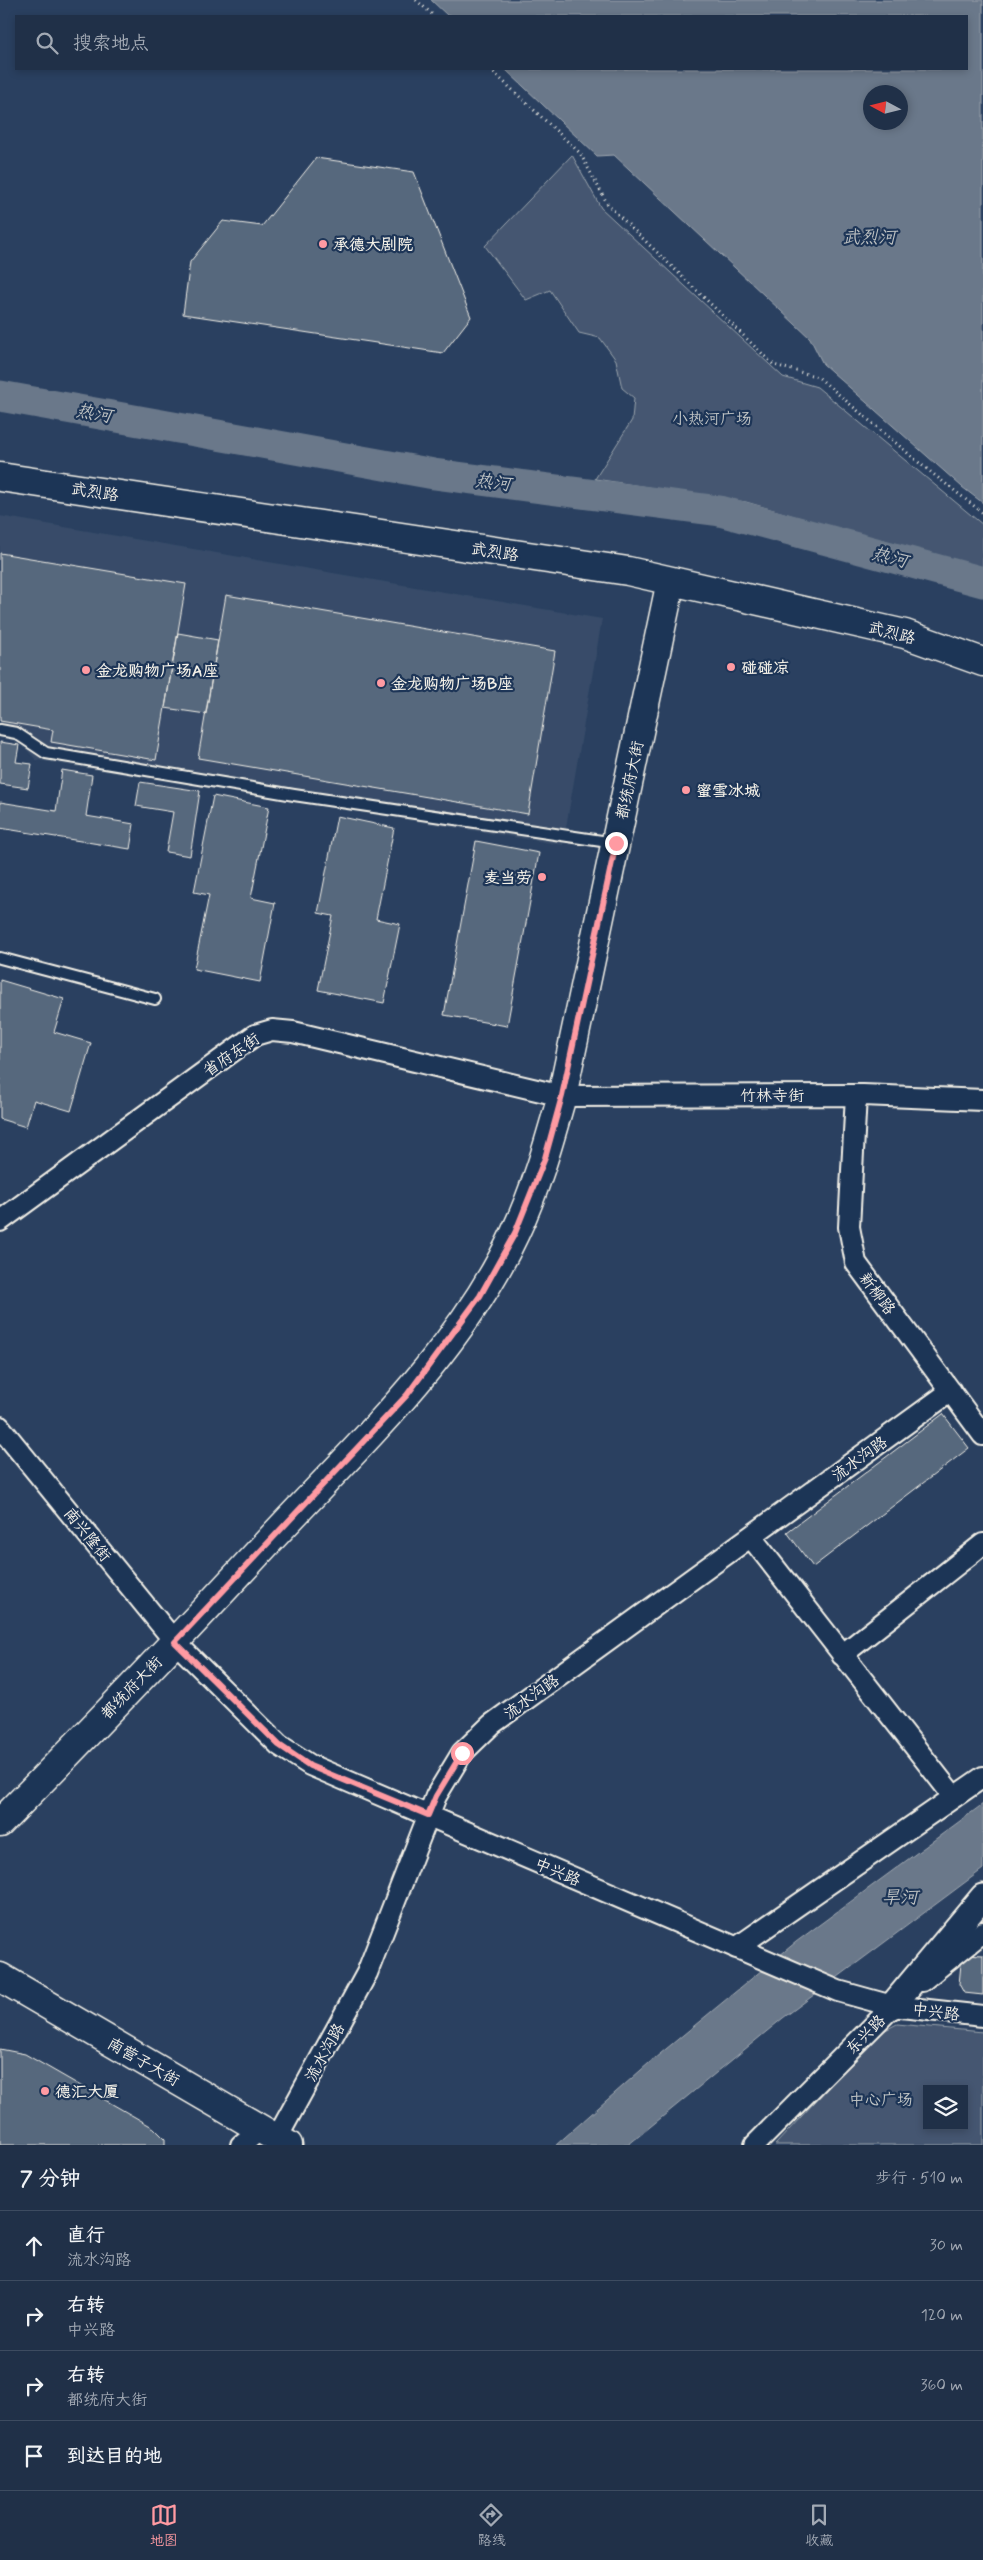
<!DOCTYPE html>
<html lang="zh">
<head>
<meta charset="utf-8">
<style>
  :root { --surface:#203048; --page:#2d3c52; --text:#f1f3f6; --muted:#a2a9b4; --line:#3d4b60; --accent:#ff9aa2 }
  body { margin:0; font-family:Mynerve,"LXGW WenKai TC",sans-serif; background:var(--page); color:var(--text) }
  .controls { position:absolute; right:15px; bottom:15px; display:grid; overflow:hidden; border-radius:0px; box-shadow:0 2px 8px #0003 }
  .controls button { width:45px; height:45px; display:grid; place-items:center; padding:0; border:0; border-bottom:1px solid var(--line); background:var(--surface); color:var(--text); font:25px sans-serif }
  .compass { position:absolute; left:863px; top:85px; width:45px; height:45px; border-radius:50%; background:var(--surface); box-shadow:0 2px 8px #0003; rotate:277deg }
  .stop { position:absolute; width:15px; height:15px; margin:-11px; border:4px solid #ff9aa2; border-radius:50%; background:#fff }
  .stop.end { background:#ff9aa2; border-color:#fff; box-shadow:0 1px 5px #0008 }
  .list { margin:0; padding:0; list-style:none }
  h2 { display:flex; justify-content:space-between; align-items:center; height:65px; margin:0; padding:0 20px; font-size:21px }
  h2 small { font-size:16px; font-weight:400; color:var(--muted) }
  .list li { display:grid; grid-template-columns:32px 1fr auto; gap:15px; align-items:center; box-sizing:border-box; height:70px; padding:0 20px; border-top:1px solid var(--line) }
  .list b { display:block; font-size:19px; white-space:nowrap }
  .list p { margin:0; font-size:16px; white-space:nowrap; color:var(--muted) }
  .list em { font-size:16px; font-style:normal; color:var(--muted) }
  .icon { flex:none; width:28px; height:28px; fill:none; stroke:currentColor; stroke-width:2; stroke-linecap:round; stroke-linejoin:round }
  .map { position:relative; flex:none; width:983px; height:2145px; overflow:hidden }
  .search { position:absolute; background:var(--surface); box-shadow:0 2px 8px #0003; left:15px; right:15px; top:15px; height:55px; display:flex; align-items:center; gap:12px; box-sizing:border-box; padding:0 18px; border-radius:0px; color:var(--muted); font-size:19px }
  .sheet { height:345px; background:var(--surface) }
  nav { display:flex; justify-content:space-around; align-items:center; box-sizing:border-box; height:70px; border-top:1px solid var(--line); background:var(--surface); font-size:14px; color:var(--muted) }
  nav a { display:grid; justify-items:center; gap:2px }
  nav .on { color:var(--accent) }
  .map>svg:first-child { display:block }
</style>
</head>
<body>
<div class="map">
<svg width="983" height="2145" viewBox="0 0 983 2145">
  <rect width="100%" height="100%" fill="#2a4060"/>
  <filter id="ink" filterUnits="userSpaceOnUse"><feTurbulence type="fractalNoise" baseFrequency=".02" numOctaves="2"/><feDisplacementMap in="SourceGraphic" scale="10" xChannelSelector="R" yChannelSelector="G"/><feConvolveMatrix kernelMatrix="1 2 1 2 8 2 1 2 1" color-interpolation-filters="sRGB"/></filter>
  <g filter="url(#ink)">
    <path fill="#374c69" d="M0,516l602,103 -39,226 -527,-85 -19,-21 -17,-3z"/>
    <path fill="#445771" stroke="#9ca4ac" fill-rule="evenodd" d="M572,155l29,53 182,169 34,10 166,138v46l-237,-69 -151,-23 37,-59 2,-22 -12,-10 -6,-28 -16,-22 -21,-5 -29,-43 -24,10 -41,-54z
      M897,2024l86,8v113h-208l103,-111zM927,2089h37v37h-37z"/>
    <path fill="#6a788a" stroke="#a1a8b0" fill-rule="evenodd" d="M431,0h552v503l-21,-16 -139,-123 -13,-26 -196,-183 -17,1 -92,-87h462v-53h-519zM870,92h30v30h-30z
      M983,1804v65l-200,149 -155,127h-72l93,-82 147,-121z"/>
    <g fill="none" stroke-linecap="round" stroke-linejoin="round">
      <path stroke="#6a788a" stroke-width="31" d="M0,396l434,78 286,37 263,71"/>
    </g>
    <path fill="#56677d" stroke="#f4f1e8" d="M316,158l98,14 57,145 -28,36 -260,-39 7,-52 33,-41 39,5z
      M0,553l186,31 -30,176 -105,-18 2,-12 -53,-9z
      M226,595l329,56 -27,163 -330,-56z
      M178,633l40,7 -12,74 -41,-6z
      M0,742l19,3 -3,17 16,2 -4,24 -28,-4z
      M62,770l30,5 -6,41 48,8 -4,25 -130,-21v-26l56,9z
      M140,782l60,9 -10,65 -24,-4 7,-40 -37,-6z
      M213,796l56,11 -18,91 24,5 -15,79 -66,-13 15,-74 -15,-3z
      M337,816l57,12 -18,91 24,5 -16,79 -66,-13 15,-74 -15,-3z
      M476,841l63,12 -32,173 -63,-11z
      M0,980l64,19 -10,33 37,11 -20,68 -37,-11 -8,27 -26,-8z
      M943,1414l26,34 -156,119 -26,-35z
      M962,1954l21,1v40l-19,-2 -5,-9z
      M0,2049l25,5 129,74 11,11v6h-165z"/>
    <g fill="none" stroke-linecap="round" stroke-linejoin="round">
      <g stroke="#f4f1e8" stroke-width="14">
        <path id="service" d="M0,730l16,3 30,20 248,42 321,48
          M0,958l155,41"/>
      </g>
      <g stroke="#f4f1e8" stroke-width="24">
        <path id="minor" d="M856,1095l-7,132 7,36 127,172
          M0,1221l255,-186 17,-5 21,2 269,64 301,-1 120,5
          M0,1427l175,215 104,103 31,20 528,226 54,15 91,10
          M751,1537l203,260
          M842,1655l141,-111
          M736,1948l247,-171
          M922,1981l61,-49
          M277,2138l90,-165 69,-177 26,-43 30,-29 459,-333
          M241,2145l20,-16
          M755,2145l145,-146"/>
      </g>
      <g stroke="#f4f1e8" stroke-width="29">
        <path id="tertiary" d="M892,2006l91,-109"/>
      </g>
      <g stroke="#f4f1e8" stroke-width="31">
        <path id="secondary" d="M0,477l628,94 277,63 78,28
          M0,1823c91,-92 180,-186 268,-281 88,-95 192,-190 247,-309 21,-44 34,-91 47,-137l109,-515
          M0,1977l288,168"/>
      </g>
      <path stroke="#f4f1e8" stroke-width="3" stroke-dasharray="1 4" stroke-linecap="butt" d="M416,0l18,16
        M490,69l90,84 28,52 166,160 44,12 105,89 60,47"/>
      <use href="#service" stroke="#1d3557" stroke-width="10"/>
      <use href="#minor" stroke="#1d3557" stroke-width="20"/>
      <use href="#tertiary" stroke="#1d3557" stroke-width="25"/>
      <use href="#secondary" stroke="#1d3557" stroke-width="28"/>
    </g>
  </g>
  <g fill="none" stroke-linecap="round" stroke-linejoin="round" filter="url(#ink)">
    <path stroke="#ff9aa2" stroke-width="6" d="M462,1753l-26,43 -8,19 -118,-49 -31,-21 -104,-103 232,-247 73,-99 35,-63 30,-75 17,-62 54,-253"/>
  </g>
  <g fill="#ff9aa2" stroke="#1d3557" stroke-width="2">
    <circle cx="323" cy="244" r="5"/>
    <circle cx="731" cy="667" r="5"/>
    <circle cx="86" cy="670" r="5"/>
    <circle cx="381" cy="683" r="5"/>
    <circle cx="686" cy="790" r="5"/>
    <circle cx="542" cy="877" r="5"/>
    <circle cx="45" cy="2091" r="5"/>
  </g>
  <g text-anchor="middle" stroke-width="4.5" stroke-linejoin="round" paint-order="stroke">
    <g font-size="16" font-weight="bold" fill="#f4f1e8" stroke="#1d3557" text-anchor="start">
      <text x="333" y="250">承德大剧院</text>
      <text x="741" y="673">碰碰凉</text>
      <text x="96" y="676">金龙购物广场A座</text>
      <text x="391" y="689">金龙购物广场B座</text>
      <text x="696" y="796">蜜雪冰城</text>
      <text x="532" y="883" text-anchor="end">麦当劳</text>
      <text x="55" y="2097">德汇大厦</text>
    </g>
    <g font-size="16" fill="#bfc3c4" stroke="#1d3557">
      <text x="712" y="424">小热河广场</text>
      <text x="881" y="2105">中心广场</text>
    </g>
    <g font-size="16" fill="#f4f1e8" stroke="#1d3557">
      <text transform="translate(95 491) rotate(9)" y="6">武烈路</text>
      <text transform="translate(495 551) rotate(9)" y="6">武烈路</text>
      <text transform="translate(892 632) rotate(15)" y="6">武烈路</text>
      <text transform="translate(629 780) rotate(-78)" y="6">都统府大街</text>
      <text transform="translate(231 1054) rotate(-34)" y="6">省府东街</text>
      <text x="772" y="1101">竹林寺街</text>
      <text transform="translate(878 1293) rotate(53)" y="6">新柳路</text>
      <text transform="translate(859 1458) rotate(-36)" y="6">流水沟路</text>
      <text transform="translate(88 1534) rotate(51)" y="6">南兴隆街</text>
      <text transform="translate(131 1687) rotate(-46)" y="6">都统府大街</text>
      <text transform="translate(531 1696) rotate(-36)" y="6">流水沟路</text>
      <text transform="translate(558 1871) rotate(23)" y="6">中兴路</text>
      <text transform="translate(936 2011) rotate(7)" y="6">中兴路</text>
      <text transform="translate(865 2034) rotate(-45)" y="6">东兴路</text>
      <text transform="translate(324 2052) rotate(-61)" y="6">流水沟路</text>
      <text transform="translate(144 2061) rotate(30)" y="6">南营子大街</text>
    </g>
    <g font-size="18" font-style="italic" fill="#bdc1c2" stroke="#1d3557">
      <text x="869" y="243">武烈河</text>
      <text transform="translate(94 413) rotate(10)" y="6">热河</text>
      <text transform="translate(493 482) rotate(7)" y="6">热河</text>
      <text transform="translate(890 557) rotate(15)" y="6">热河</text>
      <text x="900" y="1903">旱河</text>
    </g>
  </g>
</svg>
<div class="controls">
<button><svg class="icon" aria-label="layers" viewBox="0 0 24 24"><path d="M12 4l9 5-9 5-9-5zM3 14l9 5 9-5"/></svg></button>
</div>
<svg class="compass" viewBox="-18 -18 36 36"><path d="M0-13l5 13h-10z" fill="#e53935"/><path d="M0 13l5-13h-10z" fill="#a2a9b4"/></svg>
<div class="stop" style="left:462px;top:1753px"></div>
<div class="stop end" style="left:616px;top:843px"></div>
<div class="search"><svg class="icon" aria-label="search" viewBox="0 0 24 24"><circle cx="10" cy="10" r="6"/><path d="M15 15l6 6"/></svg>搜索地点</div>
</div>
<section class="sheet">
<h2>7 分钟<small>步行 · 510 m</small></h2>
<ul class="list">
<li><svg class="icon" aria-label="ahead" viewBox="0 0 24 24"><path d="M12 20V5M6 11l6-6 6 6"/></svg><div><b>直行</b><p>流水沟路</p></div><em>30 m</em></li>
<li><svg class="icon" aria-label="right" viewBox="0 0 24 24"><path d="M7 20v-9h11M14 6l5 5-5 5"/></svg><div><b>右转</b><p>中兴路</p></div><em>120 m</em></li>
<li><svg class="icon" aria-label="right" viewBox="0 0 24 24"><path d="M7 20v-9h11M14 6l5 5-5 5"/></svg><div><b>右转</b><p>都统府大街</p></div><em>360 m</em></li>
<li><svg class="icon" aria-label="arrive" viewBox="0 0 24 24"><path d="M6 21V4h12l-3 4 3 4H6"/></svg><div><b>到达目的地</b></div></li>
</ul>
</section>
<nav>
<a class="on"><svg class="icon" aria-label="map" viewBox="0 0 24 24"><path d="M3 6l6-2 6 2 6-2v14l-6 2-6-2-6 2zM9 4v14M15 6v14"/></svg>地图</a>
<a><svg class="icon" aria-label="directions" viewBox="0 0 24 24"><path d="M12 3l9 9-9 9-9-9zM9 14v-3h6M13 9l2 2-2 2"/></svg>路线</a>
<a><svg class="icon" aria-label="saved" viewBox="0 0 24 24"><path d="M7 4h10v16l-5-4-5 4z"/></svg>收藏</a>
</nav>
</body>
</html>
